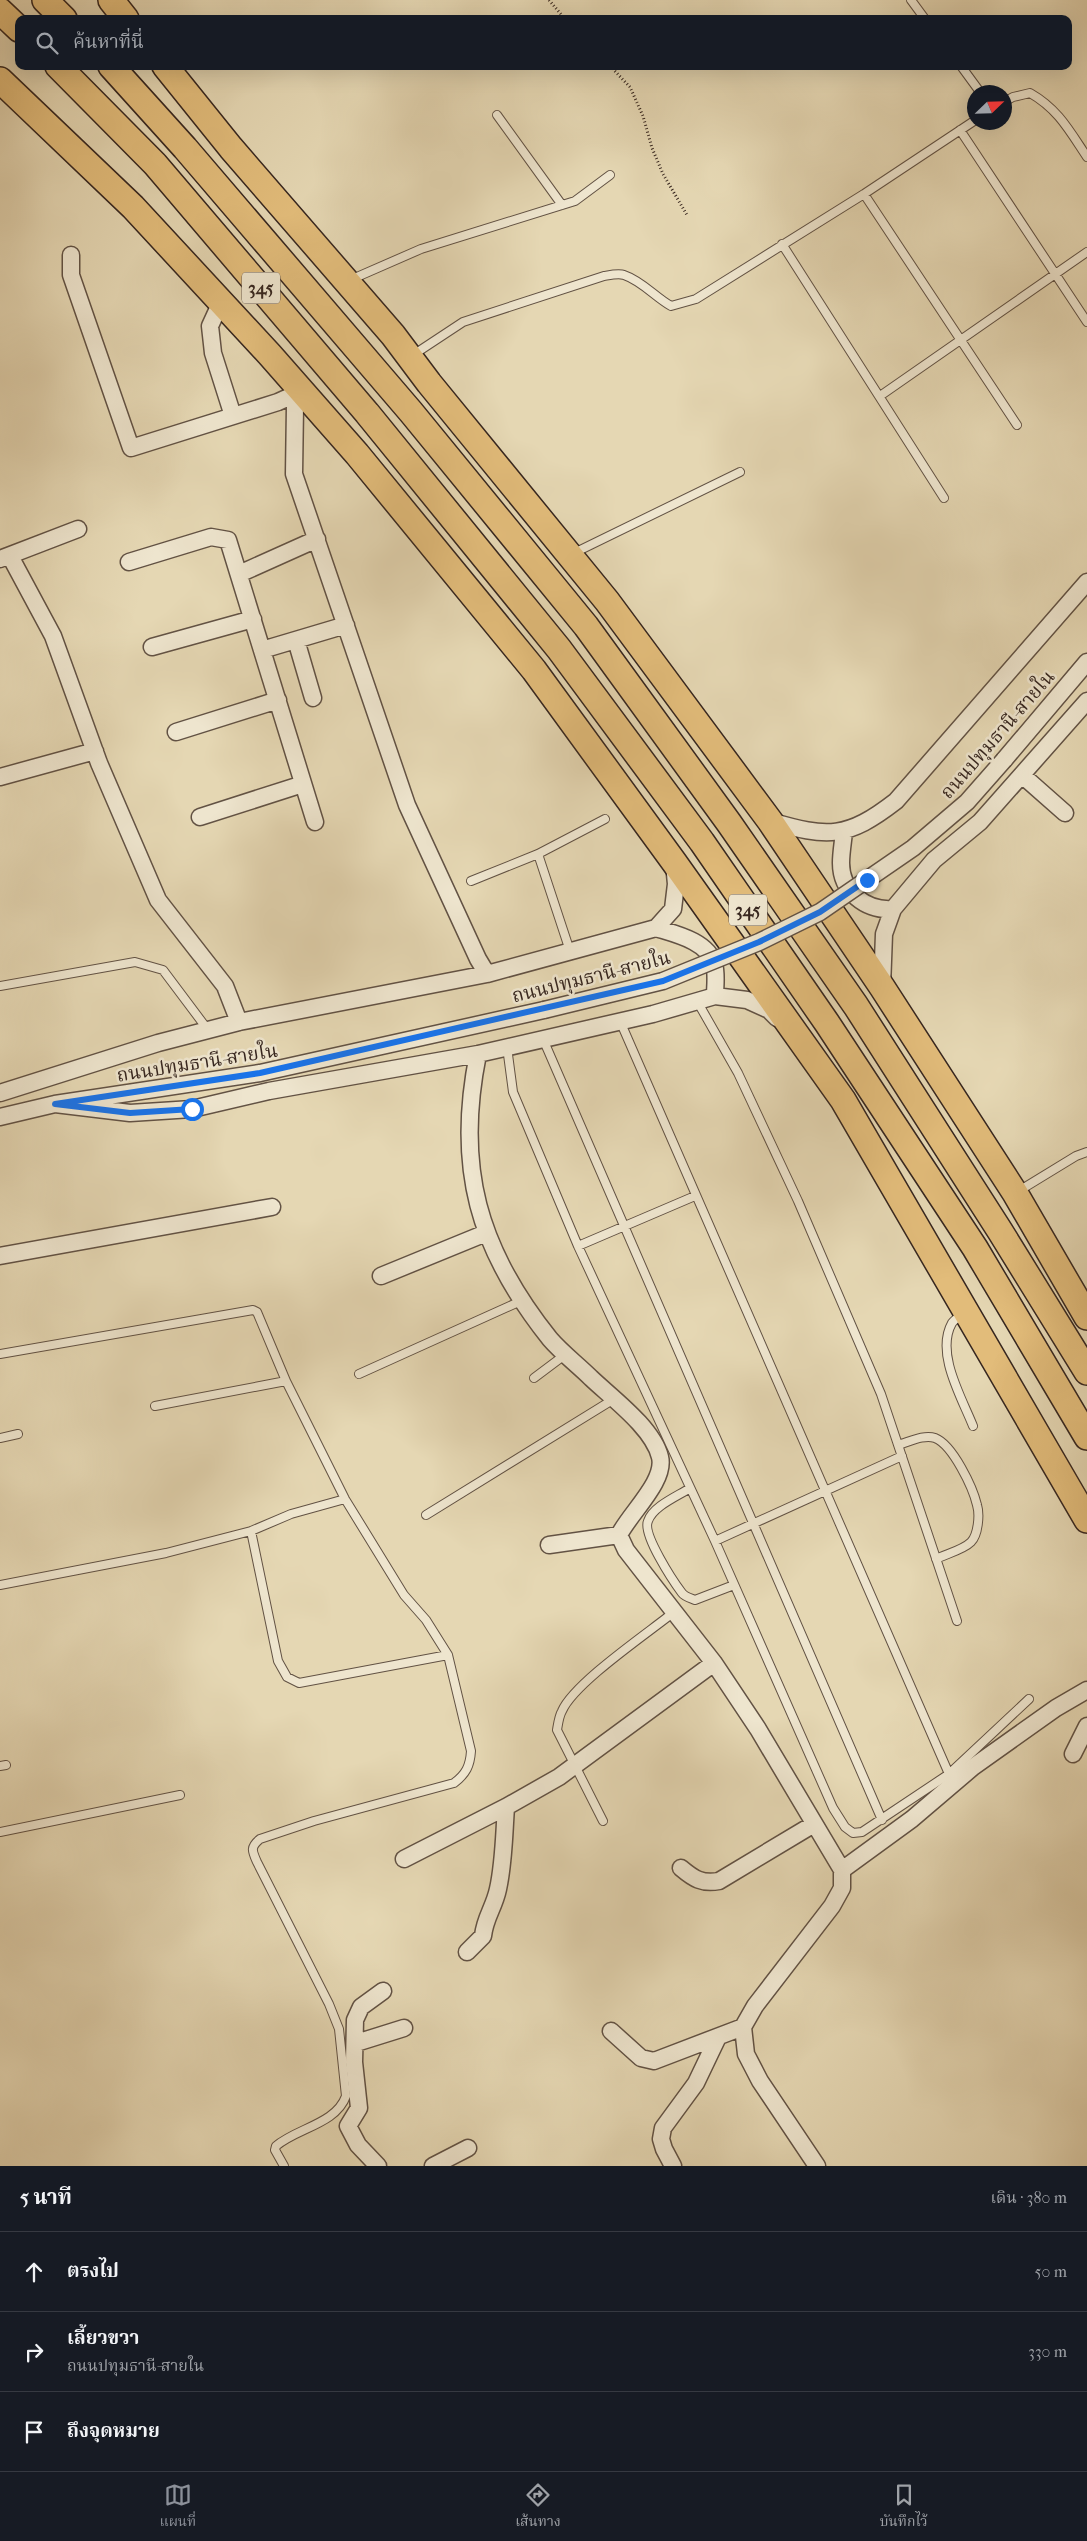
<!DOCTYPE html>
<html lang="th">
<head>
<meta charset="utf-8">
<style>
  :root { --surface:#171b24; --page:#20242c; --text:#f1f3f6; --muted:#9ea1a6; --line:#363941; --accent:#8c9099 }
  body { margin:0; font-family:"IM FELL French Canon","Noto Serif Thai",serif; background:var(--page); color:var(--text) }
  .compass { position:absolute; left:967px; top:85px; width:45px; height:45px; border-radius:50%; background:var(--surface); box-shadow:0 5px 20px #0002; rotate:67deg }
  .stop { position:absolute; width:15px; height:15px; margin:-11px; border:4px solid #1a73e8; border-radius:50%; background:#fff }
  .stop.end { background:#1a73e8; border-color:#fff; box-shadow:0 1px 5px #0008 }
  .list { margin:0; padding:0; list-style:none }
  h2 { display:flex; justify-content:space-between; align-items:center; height:65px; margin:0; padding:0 20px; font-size:21px }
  h2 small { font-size:16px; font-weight:400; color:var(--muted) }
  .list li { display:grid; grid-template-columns:32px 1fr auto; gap:15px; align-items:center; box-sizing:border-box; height:80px; padding:0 20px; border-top:1px solid var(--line) }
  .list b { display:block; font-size:19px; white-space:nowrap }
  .list p { margin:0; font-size:16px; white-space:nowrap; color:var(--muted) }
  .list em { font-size:16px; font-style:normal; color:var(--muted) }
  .icon { flex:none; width:28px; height:28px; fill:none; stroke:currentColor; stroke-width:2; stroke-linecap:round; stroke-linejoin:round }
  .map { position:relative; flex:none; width:1087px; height:2166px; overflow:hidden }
  .search { position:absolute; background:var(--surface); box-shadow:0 5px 20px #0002; left:15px; right:15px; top:15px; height:55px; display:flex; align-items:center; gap:12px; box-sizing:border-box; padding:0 18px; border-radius:10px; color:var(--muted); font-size:19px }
  .sheet { height:305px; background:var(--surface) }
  nav { display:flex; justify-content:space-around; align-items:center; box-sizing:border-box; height:70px; border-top:1px solid var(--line); background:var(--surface); font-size:14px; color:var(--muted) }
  nav a { display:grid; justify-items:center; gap:2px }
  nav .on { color:var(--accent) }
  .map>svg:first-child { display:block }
</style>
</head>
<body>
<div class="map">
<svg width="1087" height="2166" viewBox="0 0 1087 2166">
  <rect width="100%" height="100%" fill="#e5d7b3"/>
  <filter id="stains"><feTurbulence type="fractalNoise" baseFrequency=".004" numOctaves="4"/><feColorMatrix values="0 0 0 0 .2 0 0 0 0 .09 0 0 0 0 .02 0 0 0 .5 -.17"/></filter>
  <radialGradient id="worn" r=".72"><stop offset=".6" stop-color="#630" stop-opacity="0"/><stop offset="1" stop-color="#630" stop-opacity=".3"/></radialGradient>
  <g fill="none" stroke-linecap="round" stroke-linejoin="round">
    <g stroke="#625244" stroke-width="10">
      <path id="lane" d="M911,0l14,19
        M961,66l19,26
        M1004,102l9,-5 17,-4c28,16 39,37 57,64
        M497,115l65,90
        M960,130l127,192
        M864,194l153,231
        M782,244l162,254
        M350,280l71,-31 154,-48 35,-26
        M413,355l50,-33 141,-46c6,-1 15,-3 20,-1 18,6 31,22 47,31l25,-7 168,-105 110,-73
        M880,396l207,-144
        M574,553l166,-81
        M538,854l32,97
        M471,881l67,-27 67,-35
        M0,986l135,-24 28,8 45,60
        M697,1001l41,72 60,128 83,193 76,227
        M620,1021l329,753 80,-75
        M543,1039l339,781
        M507,1047l6,45 65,154 137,295 118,267 12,19 8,6 9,-1 87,-58
        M1017,1192l59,-36 11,-4
        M578,1246l117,-50
        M964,1313c-4,3 -9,6 -12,10 -17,30 10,75 21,103
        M0,1354l253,-44 4,2 29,69
        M359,1374l164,-74
        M534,1378l32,-24
        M155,1406l131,-25 59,118 59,96 22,25 22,35 -149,28 -12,-6 -9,-16 -27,-130
        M0,1438l18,-4
        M898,1445c11,-3 26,-11 37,-7 18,7 38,50 42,67 3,10 1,30 -6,37 -8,8 -25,12 -35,17
        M690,1488c-12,8 -37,18 -42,33 -6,13 25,60 34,72 3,4 8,5 13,7l39,-15
        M426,1515l188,-116
        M715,1541l187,-85
        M0,1585l166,-32 85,-22 40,-17 54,-15
        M0,1766l6,-1
        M603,1821l-46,-91c1,-6 2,-14 5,-19 12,-28 86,-78 112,-99
        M0,1832l180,-37
        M284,2166l-9,-16 1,-4c21,-18 60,-22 70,-50l-7,-67 -10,-25 -72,-142c-5,-11 -7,-15 3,-23l54,-18 140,-38c12,-9 16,-17 17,-32l-23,-96"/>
    </g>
    <g stroke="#625244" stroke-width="19">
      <path id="street" d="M71,255v20l60,173 147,-46 24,-11
        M221,302l-11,24 3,27 20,63
        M302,391l-7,15 -1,68 113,331 71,154 9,15
        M10,556l43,80 46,127 59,137 67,86 14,36
        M0,559l78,-30
        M129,562l82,-25 17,3 87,282
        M239,574l78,-35
        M296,640l17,58
        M152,647l101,-28
        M262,650l84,-25
        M176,732l102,-32
        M1004,760l83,-98
        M1022,775l43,38
        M0,777l95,-26
        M200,817l103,-33
        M770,821c58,17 77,18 126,-20l191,-219
        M844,832c-1,10 -3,21 -3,31 0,29 25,48 52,46
        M656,928c19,6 52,13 58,36 3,10 1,22 1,32
        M882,987l2,-53 9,-25 41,-49 46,-38 107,-121
        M478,1054c-23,113 0,195 72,285 12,14 28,26 41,39 21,20 62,50 69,79 6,24 -30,56 -41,78l7,15 88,113 44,66 84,141v18l-10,18 -77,100 -12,21 3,27 14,27 57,85
        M0,1093l158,-50 81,-21 248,-48 169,-46 17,-19 3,-25 -2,-20
        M55,1104l75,9 62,-4 77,-18 209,-37 175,-40 62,-18 32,4 22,10 8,8
        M0,1117l55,-13 205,-31 284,-63
        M0,1256l272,-49
        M381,1276l105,-43
        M549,1545l70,-10
        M1073,1754l14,-28
        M404,1859l102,-52 53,-30 155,-114
        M681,1868c13,11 21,16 38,13l95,-57
        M842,1870l70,-51 61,-52 83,-59 31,-18
        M467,1952l16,-16c2,-19 11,-28 15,-47 6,-27 6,-55 8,-82
        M611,2031l30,27 13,3 89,-34
        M356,2043l48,-15
        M378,2166l-20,-21 -10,-19 11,-18 -5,-46 1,-42 6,-13 22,-16
        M433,2166l35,-18
        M673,2166l-9,-17 -3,-10 2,-11 33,-45 22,-46"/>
    </g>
    <g stroke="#36261f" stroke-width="28">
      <path id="primary" d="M45,0l19,19
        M111,0l15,19
        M0,11l19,18
        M58,66l97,98 212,249 192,236 143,193 125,181 148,225 112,189
        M111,66l74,82 226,264 175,214 143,197 127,183 144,225 87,141
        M165,66l66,82 162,187 36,48 178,218 163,220 112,166 133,206 72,124
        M0,80l133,127 137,148 87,99 177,216 140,192 169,238 244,420"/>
    </g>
    <path stroke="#36261f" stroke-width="3" stroke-dasharray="1 2.5" stroke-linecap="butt" d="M549,0l16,19
      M610,66l20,21 13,29 9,32 11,26 24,41"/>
    <use href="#lane" stroke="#eee5ce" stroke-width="8"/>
    <use href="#street" stroke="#eee5ce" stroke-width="16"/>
    <use href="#primary" stroke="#e2bc7a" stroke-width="25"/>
    <g stroke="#625244" stroke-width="19" stroke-linecap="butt">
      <path id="street-bridge" d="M544,1010l119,-29 96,-39 61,-30 93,-64 54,-46 37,-42"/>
    </g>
    <use href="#street-bridge" stroke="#eee5ce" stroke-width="16"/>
  </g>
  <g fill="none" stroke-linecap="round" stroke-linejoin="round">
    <path stroke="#1a73e8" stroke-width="6" d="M192,1109l-62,4 -75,-9 205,-31 403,-92 96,-39 61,-30 47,-32"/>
  </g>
  <g text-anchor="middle" stroke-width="5" stroke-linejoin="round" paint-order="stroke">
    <g fill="#eee5ce" stroke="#6d5f54" stroke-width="1">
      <rect x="242" y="272.5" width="38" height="31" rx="4"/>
      <rect x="729" y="894.5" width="38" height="31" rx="4"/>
    </g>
    <g font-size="18" font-weight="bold" fill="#36261f">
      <text x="261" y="294">345</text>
      <text x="748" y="916">345</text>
    </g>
    <g font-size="19" fill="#36261f" stroke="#eee5ce">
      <text transform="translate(997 734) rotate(-49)" y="7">ถนนปทุมธานี-สายใน</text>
      <text transform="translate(591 976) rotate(-14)" y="7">ถนนปทุมธานี-สายใน</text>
      <text transform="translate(197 1062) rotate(-9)" y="7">ถนนปทุมธานี-สายใน</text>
    </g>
  </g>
  <rect width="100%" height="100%" filter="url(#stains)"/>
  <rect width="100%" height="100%" fill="url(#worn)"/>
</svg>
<svg class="compass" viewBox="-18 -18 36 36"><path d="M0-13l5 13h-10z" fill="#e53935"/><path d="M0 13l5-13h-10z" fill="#9ea1a6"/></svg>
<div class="stop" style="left:192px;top:1109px"></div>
<div class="stop end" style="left:867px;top:880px"></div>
<div class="search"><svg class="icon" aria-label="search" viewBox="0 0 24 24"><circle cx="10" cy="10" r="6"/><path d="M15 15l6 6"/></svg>ค้นหาที่นี่</div>
</div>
<section class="sheet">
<h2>5 นาที<small>เดิน · 380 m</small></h2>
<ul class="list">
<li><svg class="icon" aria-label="ahead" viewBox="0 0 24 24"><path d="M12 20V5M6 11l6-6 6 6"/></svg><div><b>ตรงไป</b></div><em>50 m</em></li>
<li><svg class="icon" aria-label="right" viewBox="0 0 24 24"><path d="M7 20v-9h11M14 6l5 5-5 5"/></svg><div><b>เลี้ยวขวา</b><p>ถนนปทุมธานี-สายใน</p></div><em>330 m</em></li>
<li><svg class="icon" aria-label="arrive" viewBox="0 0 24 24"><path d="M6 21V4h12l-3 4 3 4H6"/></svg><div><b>ถึงจุดหมาย</b></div></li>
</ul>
</section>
<nav>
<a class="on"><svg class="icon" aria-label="map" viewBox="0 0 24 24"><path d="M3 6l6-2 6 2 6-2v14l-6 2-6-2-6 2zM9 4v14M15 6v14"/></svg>แผนที่</a>
<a><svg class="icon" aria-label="directions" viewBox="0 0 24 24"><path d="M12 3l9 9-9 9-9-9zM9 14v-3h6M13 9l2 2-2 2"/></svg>เส้นทาง</a>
<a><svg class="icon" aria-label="saved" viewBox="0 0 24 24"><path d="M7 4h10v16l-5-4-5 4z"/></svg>บันทึกไว้</a>
</nav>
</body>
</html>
